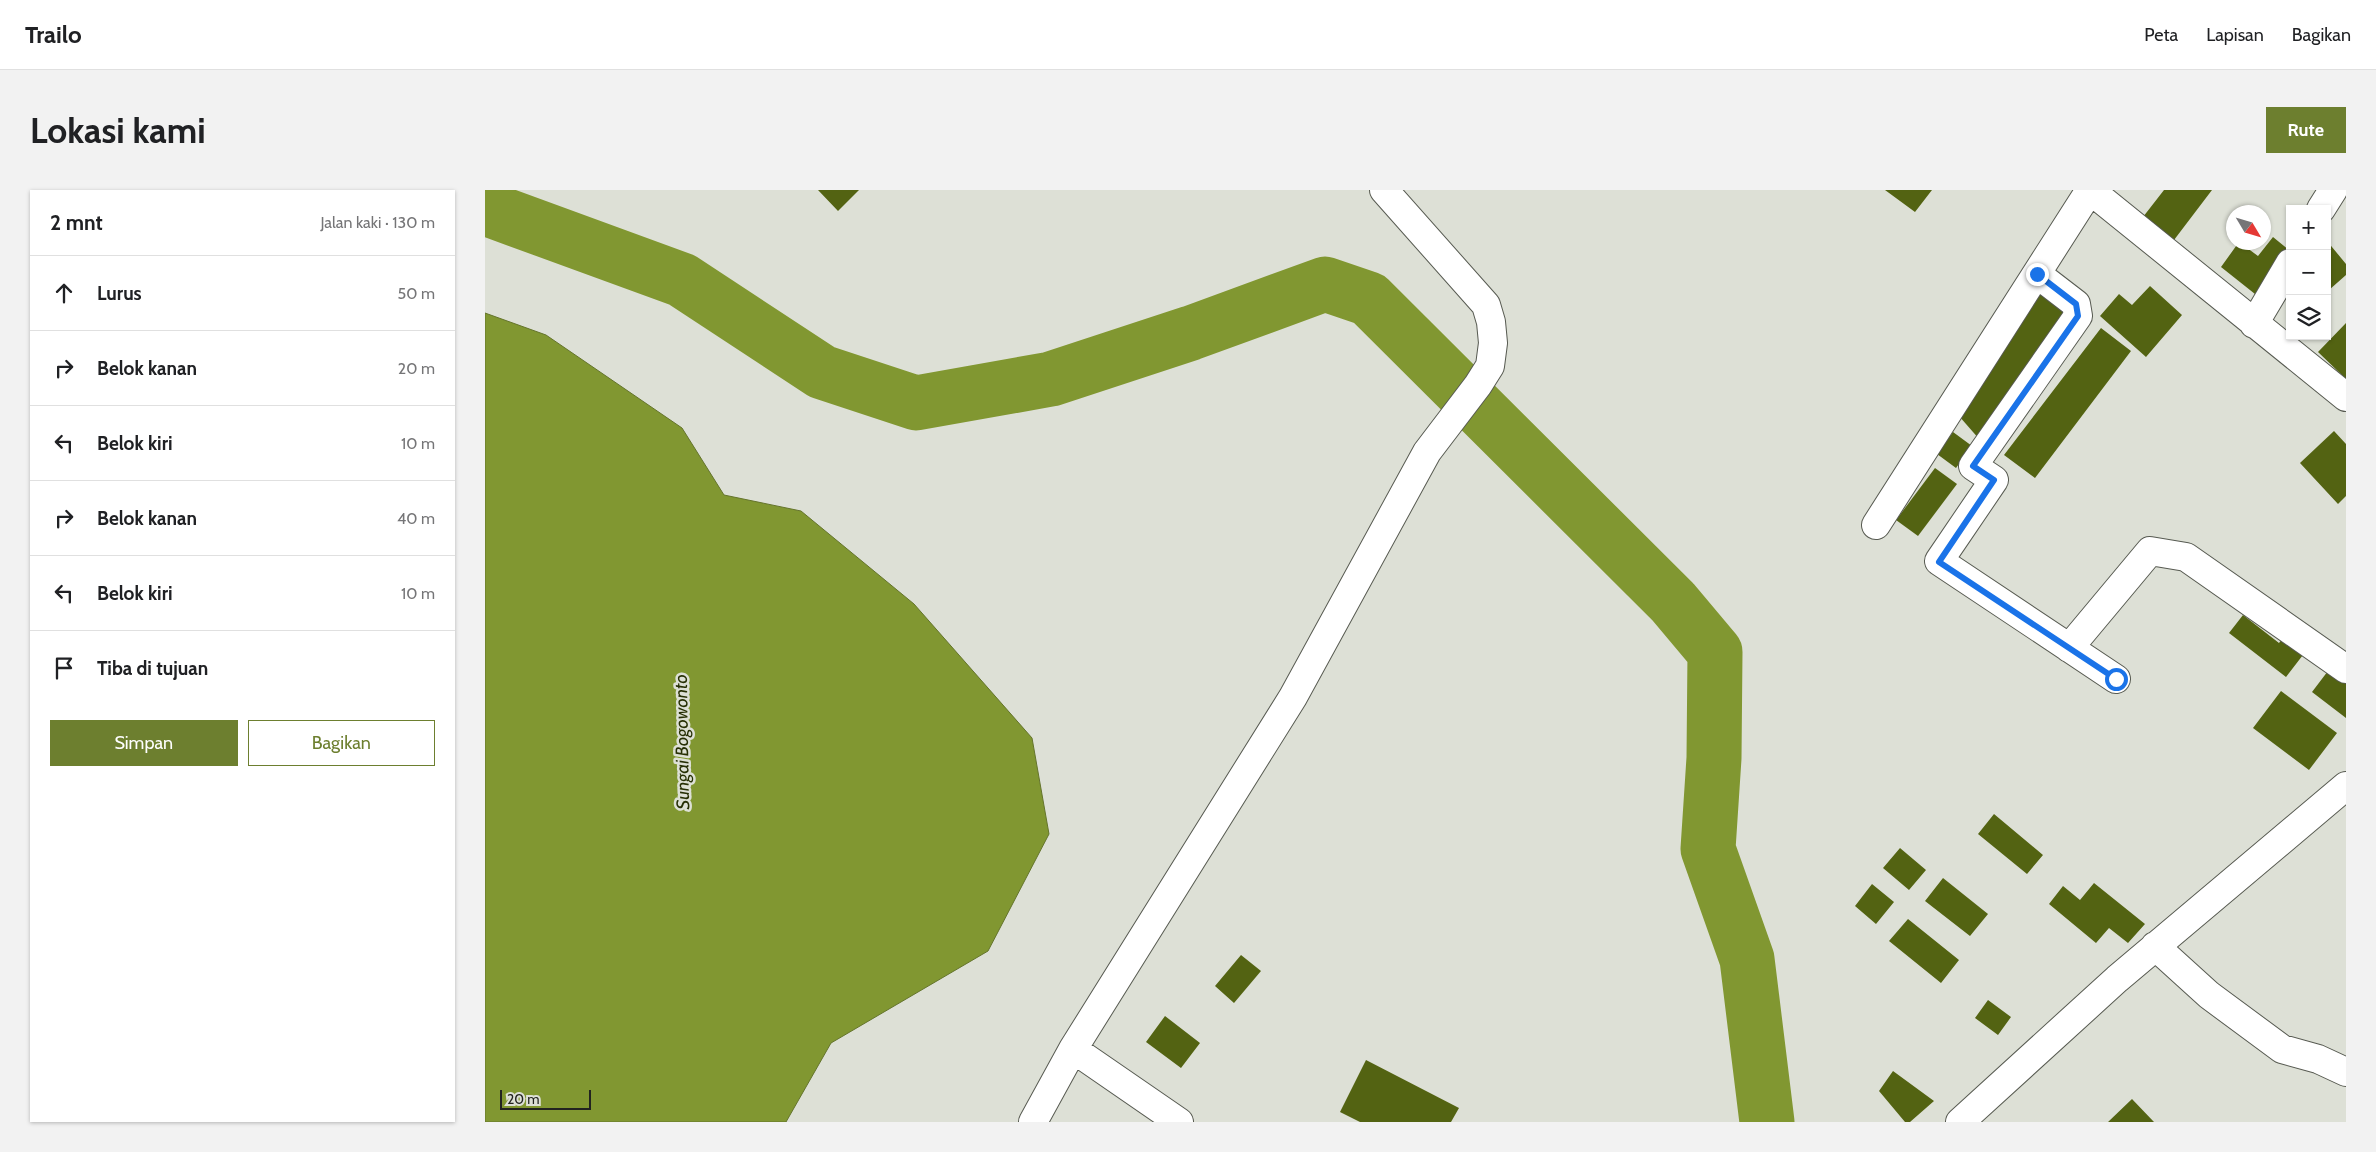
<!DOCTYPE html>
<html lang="id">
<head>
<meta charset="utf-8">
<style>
  :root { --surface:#fff; --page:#f2f2f2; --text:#202124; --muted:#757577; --line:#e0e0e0; --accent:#6d7f2f }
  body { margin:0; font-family:Cabin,sans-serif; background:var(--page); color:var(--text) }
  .controls { position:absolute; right:15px; top:15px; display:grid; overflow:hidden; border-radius:0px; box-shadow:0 1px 4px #0004 }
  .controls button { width:45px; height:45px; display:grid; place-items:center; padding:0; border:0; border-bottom:1px solid var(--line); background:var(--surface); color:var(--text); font:25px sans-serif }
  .compass { position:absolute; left:1741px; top:15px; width:45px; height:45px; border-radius:50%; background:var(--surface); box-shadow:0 1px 4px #0004; rotate:128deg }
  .scale { position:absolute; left:15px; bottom:12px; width:91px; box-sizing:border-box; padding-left:5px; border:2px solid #222320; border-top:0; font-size:14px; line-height:18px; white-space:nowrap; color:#222320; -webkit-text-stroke:4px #dde0d6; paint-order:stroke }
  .stop { position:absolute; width:15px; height:15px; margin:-11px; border:4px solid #1a73e8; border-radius:50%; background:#fff }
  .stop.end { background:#1a73e8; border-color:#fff; box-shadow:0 1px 5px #0008 }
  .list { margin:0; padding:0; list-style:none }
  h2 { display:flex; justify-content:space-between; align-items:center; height:65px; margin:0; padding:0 20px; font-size:21px }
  h2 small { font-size:16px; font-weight:400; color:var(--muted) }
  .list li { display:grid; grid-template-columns:32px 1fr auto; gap:15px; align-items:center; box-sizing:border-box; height:75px; padding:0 20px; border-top:1px solid var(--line) }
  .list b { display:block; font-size:19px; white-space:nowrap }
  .list em { font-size:16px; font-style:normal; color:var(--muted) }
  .actions { display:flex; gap:10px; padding:15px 20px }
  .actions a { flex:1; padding:11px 0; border:1px solid var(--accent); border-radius:0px; text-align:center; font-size:18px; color:var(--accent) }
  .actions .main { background:var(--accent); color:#fff }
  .icon { flex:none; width:28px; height:28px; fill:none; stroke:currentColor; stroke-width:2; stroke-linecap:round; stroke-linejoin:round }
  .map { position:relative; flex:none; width:1861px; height:932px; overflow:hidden; border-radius:0px }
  header { display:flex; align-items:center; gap:30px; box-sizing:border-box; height:70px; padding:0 25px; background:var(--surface); border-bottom:1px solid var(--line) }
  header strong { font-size:24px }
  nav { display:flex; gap:28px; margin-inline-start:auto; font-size:18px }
  .intro { display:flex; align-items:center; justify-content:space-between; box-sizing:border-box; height:120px; padding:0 30px }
  h1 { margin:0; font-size:35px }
  .button { padding:12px 22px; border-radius:0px; background:var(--accent); color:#fff; font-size:18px; font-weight:700 }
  main { display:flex; gap:30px; padding:0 30px }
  aside { flex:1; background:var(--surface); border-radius:0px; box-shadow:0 1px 4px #0004 }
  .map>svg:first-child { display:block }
</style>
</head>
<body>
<header>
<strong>Trailo</strong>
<nav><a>Peta</a><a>Lapisan</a><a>Bagikan</a></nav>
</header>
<div class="intro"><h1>Lokasi kami</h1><a class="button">Rute</a></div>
<main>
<aside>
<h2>2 mnt<small>Jalan kaki · 130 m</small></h2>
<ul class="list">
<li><svg class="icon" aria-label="ahead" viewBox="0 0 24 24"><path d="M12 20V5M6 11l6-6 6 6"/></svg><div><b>Lurus</b></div><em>50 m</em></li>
<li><svg class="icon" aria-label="right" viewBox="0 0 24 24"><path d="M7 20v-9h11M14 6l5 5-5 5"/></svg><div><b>Belok kanan</b></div><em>20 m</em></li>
<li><svg class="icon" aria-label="left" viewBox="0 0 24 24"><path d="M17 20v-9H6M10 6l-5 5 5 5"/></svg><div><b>Belok kiri</b></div><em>10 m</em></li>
<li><svg class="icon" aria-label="right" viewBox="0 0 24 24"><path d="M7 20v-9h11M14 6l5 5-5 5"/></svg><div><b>Belok kanan</b></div><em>40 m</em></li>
<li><svg class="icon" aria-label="left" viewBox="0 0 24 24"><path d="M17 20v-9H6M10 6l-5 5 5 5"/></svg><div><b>Belok kiri</b></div><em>10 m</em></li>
<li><svg class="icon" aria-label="arrive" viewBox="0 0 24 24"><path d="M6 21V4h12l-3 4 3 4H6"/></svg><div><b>Tiba di tujuan</b></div></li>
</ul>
<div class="actions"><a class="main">Simpan</a><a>Bagikan</a></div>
</aside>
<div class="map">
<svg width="1861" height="932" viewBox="0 0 1861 932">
  <rect width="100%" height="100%" fill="#dde0d6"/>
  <path fill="#819731" stroke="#64742c" d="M0,123l61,22 136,93 42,67 77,16 113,93 118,134 17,96 -61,117 -157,92 -45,79h-301z"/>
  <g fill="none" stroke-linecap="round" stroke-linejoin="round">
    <path stroke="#819731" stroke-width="55" d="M0,18l197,72 140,92 94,31 135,-24 140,-46 134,-49 44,15 304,303 42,50 -1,106 -6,91 39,110 20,163"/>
  </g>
  <path fill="#536312" d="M333,0h41l-21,21z
    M1400,0h47l-17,22z
    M1679,0h48l-38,50 -31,-23z
    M1788,47l16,13 -34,44 -34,-27 18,-25 19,14z
    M1842,51l19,23v11l-17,15 -2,-2z
    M1665,96l32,29 -36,42 -46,-41 19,-22 13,11z
    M1555,104l25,16 -85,130 -21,-24z
    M1861,133v56l-28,-27z
    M1616,138l30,23 -96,127 -31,-23z
    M1849,241l12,13v52l-8,8 -38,-41z
    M1468,242l19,14 -16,22 -19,-14z
    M1450,278l22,16 -39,52 -22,-16z
    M1758,425l36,28 6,-8 21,16 -20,26 -57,-44z
    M1846,477l15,11v40l-34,-26z
    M1796,501l56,42 -28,37 -56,-42z
    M1509,624l49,41 -16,19 -49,-40z
    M1415,658l26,22 -17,20 -26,-22z
    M1458,688l45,36 -18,22 -45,-35z
    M1609,693l51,41 -17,19 -19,-15 -13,15 -47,-39 14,-18 17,14z
    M1387,694l22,18 -18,22 -21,-18z
    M1423,729l51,41 -18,23 -52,-42z
    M756,765l20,16 -27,32 -19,-17z
    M1503,810l23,17 -13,18 -23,-17z
    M680,826l35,27 -19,25 -35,-26z
    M881,870l93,48 -8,14h-91l-20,-10z
    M1408,881l41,30 -24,21h-5l-26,-31z
    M1647,909l22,23h-46z"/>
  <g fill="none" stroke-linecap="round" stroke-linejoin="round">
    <g stroke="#575a51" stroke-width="30">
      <path id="minor" d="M1605,0l256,207
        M1836,19l12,-19
        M1552,84l39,30 2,12 -105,150 21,14 -55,81 177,118
        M1769,134l36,-61
        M1391,335l214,-335
        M1584,458l81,-97 36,6 160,112
        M1670,756l54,49 73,54 36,10 28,13
        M588,859l106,73
        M548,932l40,-73 220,-352 134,-245 51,-67 12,-19 3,-23 -2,-21 -5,-17 -102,-115
        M1475,932l157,-143 229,-193"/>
    </g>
    <use href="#minor" stroke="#fff" stroke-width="28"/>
  </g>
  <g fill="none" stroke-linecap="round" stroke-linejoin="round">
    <path stroke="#1a73e8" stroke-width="6" d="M1552,84l39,30 2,12 -105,150 21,14 -55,82 177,117"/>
  </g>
  <g text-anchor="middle" stroke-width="5" stroke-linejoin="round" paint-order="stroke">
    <g font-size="18" font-style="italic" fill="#262f04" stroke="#dde0d6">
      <text transform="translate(197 552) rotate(-91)" y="6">Sungai Bogowonto</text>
    </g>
  </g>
</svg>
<div class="controls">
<button>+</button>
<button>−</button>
<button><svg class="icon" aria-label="layers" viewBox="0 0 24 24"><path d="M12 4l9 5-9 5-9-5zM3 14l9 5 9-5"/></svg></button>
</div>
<svg class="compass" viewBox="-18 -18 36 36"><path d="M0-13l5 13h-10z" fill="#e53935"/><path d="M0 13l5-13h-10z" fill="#757577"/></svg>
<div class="scale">20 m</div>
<div class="stop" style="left:1631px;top:489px"></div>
<div class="stop end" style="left:1552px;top:84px"></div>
</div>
</main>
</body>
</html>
